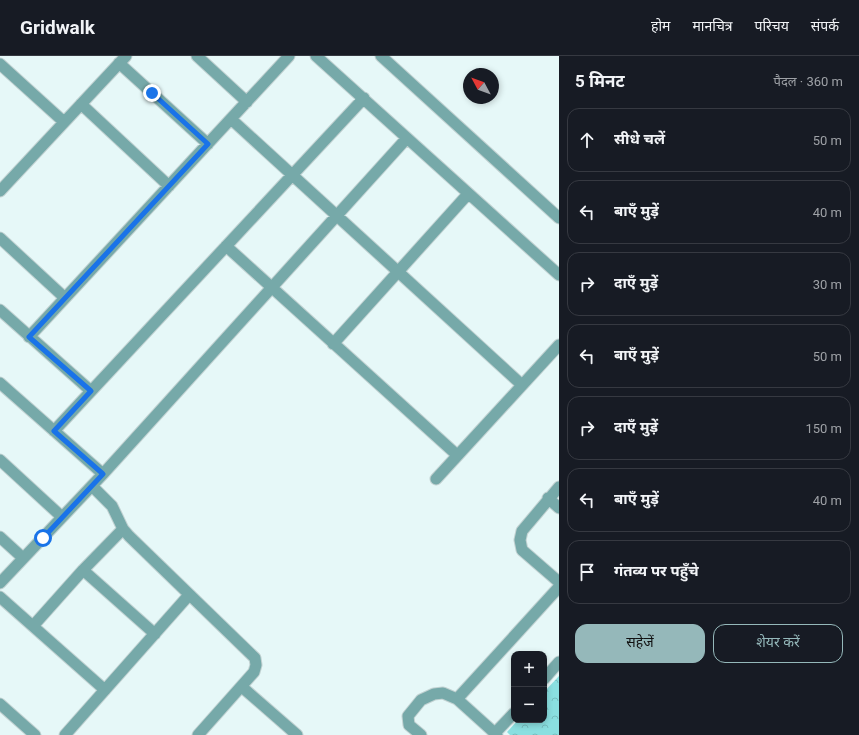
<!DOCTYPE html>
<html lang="hi">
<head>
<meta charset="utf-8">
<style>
  :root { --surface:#171b24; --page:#242831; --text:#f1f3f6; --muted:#9ea1a6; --line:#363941; --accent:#95b8ba }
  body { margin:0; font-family:Roboto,"Noto Sans Devanagari",sans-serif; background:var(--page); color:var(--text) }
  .controls { position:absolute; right:12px; bottom:12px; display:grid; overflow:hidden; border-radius:8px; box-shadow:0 2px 6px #0003 }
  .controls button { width:36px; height:36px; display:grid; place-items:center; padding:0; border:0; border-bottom:1px solid var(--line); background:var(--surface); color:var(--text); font:20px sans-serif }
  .compass { position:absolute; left:463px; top:12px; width:36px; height:36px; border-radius:50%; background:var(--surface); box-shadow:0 2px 6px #0003; rotate:311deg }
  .stop { position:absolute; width:12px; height:12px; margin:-9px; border:3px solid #1a73e8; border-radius:50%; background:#fff }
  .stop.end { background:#1a73e8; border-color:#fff; box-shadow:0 1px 4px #0008 }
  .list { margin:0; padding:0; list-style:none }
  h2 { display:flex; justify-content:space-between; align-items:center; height:52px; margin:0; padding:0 16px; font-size:17px }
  h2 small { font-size:13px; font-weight:400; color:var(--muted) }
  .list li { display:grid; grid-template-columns:26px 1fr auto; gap:12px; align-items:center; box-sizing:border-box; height:64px; margin:0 8px 8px; padding:0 8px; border:1px solid var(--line); border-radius:12px }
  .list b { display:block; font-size:15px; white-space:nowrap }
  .list em { font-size:13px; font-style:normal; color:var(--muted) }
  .actions { display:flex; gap:8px; padding:12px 16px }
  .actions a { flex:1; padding:9px 0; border:1px solid var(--accent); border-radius:12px; text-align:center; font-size:14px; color:var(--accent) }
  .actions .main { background:var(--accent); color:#111 }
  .icon { flex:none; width:22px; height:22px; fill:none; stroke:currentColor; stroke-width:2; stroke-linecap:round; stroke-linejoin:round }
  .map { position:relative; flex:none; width:559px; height:679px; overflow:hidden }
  header { display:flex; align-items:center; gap:24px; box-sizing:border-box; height:56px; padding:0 20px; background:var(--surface); border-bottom:1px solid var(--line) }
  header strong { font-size:19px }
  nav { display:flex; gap:22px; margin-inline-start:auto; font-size:14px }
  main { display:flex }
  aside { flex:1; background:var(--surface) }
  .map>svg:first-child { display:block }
</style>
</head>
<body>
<header>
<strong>Gridwalk</strong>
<nav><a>होम</a><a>मानचित्र</a><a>परिचय</a><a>संपर्क</a></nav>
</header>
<main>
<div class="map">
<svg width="559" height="679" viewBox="0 0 559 679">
  <defs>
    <pattern id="forest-crowns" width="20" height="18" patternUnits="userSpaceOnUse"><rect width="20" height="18" fill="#8adfe0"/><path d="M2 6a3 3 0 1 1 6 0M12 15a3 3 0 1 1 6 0" fill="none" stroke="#76bebf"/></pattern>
  </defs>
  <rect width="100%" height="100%" fill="#e6f8f8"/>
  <path fill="url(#forest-crowns)" d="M559,620v59h-49l-3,-3 11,-12h26v-28z"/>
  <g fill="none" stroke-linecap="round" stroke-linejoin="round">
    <g stroke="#c2d2d2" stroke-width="13">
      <path id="minor" d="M197,0l50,46
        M316,0l243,219
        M119,7l89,81
        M0,8l64,58
        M81,48l88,82
        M231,63l291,266
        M0,135l126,-135
        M0,182l65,60
        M226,190l231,209
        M0,254l91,81
        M29,281l260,-281
        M333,288l135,-150
        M0,327l103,91
        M54,375l310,-333
        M0,404l62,57
        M436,423l123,-134
        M92,430l20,20 11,23 6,7 126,122 1,7 -2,7 -56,63
        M559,431l-37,44 -2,9 2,10 37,32
        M548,442l11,10
        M0,481l23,21
        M83,514l72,64
        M0,527l103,-109 304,-336
        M0,541l105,93
        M33,570l50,-56 40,-41
        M544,623l15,-17
        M242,631l55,48
        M457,643l102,-112
        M0,648l35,31
        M495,677l19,-20
        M65,679l124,-140
        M421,679l-12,-10 -1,-9 13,-16 13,-6 9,-1 14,6 40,36"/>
    </g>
    <g stroke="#c2d2d2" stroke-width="13">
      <path id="tertiary" d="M381,0l178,162"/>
    </g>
    <use href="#minor" stroke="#76a9a9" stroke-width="11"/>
    <use href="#tertiary" stroke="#76a9a9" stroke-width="11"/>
  </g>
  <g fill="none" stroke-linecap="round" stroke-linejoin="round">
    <path stroke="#1a73e8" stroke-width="5" d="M43,482l60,-64 -49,-43 37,-40 -62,-54 179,-193 -56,-51"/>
  </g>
</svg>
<div class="controls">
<button>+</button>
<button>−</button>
</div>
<svg class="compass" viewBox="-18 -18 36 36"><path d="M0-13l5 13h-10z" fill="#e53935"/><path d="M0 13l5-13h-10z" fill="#9ea1a6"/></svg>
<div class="stop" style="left:43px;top:482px"></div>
<div class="stop end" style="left:152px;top:37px"></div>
</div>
<aside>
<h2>5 मिनट<small>पैदल · 360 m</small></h2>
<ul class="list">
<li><svg class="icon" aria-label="ahead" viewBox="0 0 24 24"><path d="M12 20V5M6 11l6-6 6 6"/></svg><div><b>सीधे चलें</b></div><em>50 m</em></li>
<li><svg class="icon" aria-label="left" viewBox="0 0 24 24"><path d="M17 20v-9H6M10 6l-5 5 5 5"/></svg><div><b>बाएँ मुड़ें</b></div><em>40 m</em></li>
<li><svg class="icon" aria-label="right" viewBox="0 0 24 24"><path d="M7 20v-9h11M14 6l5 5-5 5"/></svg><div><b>दाएँ मुड़ें</b></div><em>30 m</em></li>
<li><svg class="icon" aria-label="left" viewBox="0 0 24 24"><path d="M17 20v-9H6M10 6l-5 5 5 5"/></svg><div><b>बाएँ मुड़ें</b></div><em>50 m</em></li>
<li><svg class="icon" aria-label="right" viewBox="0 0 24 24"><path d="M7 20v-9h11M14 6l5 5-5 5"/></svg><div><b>दाएँ मुड़ें</b></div><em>150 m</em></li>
<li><svg class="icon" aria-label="left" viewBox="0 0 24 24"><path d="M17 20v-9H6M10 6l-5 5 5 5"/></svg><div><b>बाएँ मुड़ें</b></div><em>40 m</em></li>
<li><svg class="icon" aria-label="arrive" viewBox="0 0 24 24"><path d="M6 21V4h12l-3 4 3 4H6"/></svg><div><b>गंतव्य पर पहुँचे</b></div></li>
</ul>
<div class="actions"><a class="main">सहेजें</a><a>शेयर करें</a></div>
</aside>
</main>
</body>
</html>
